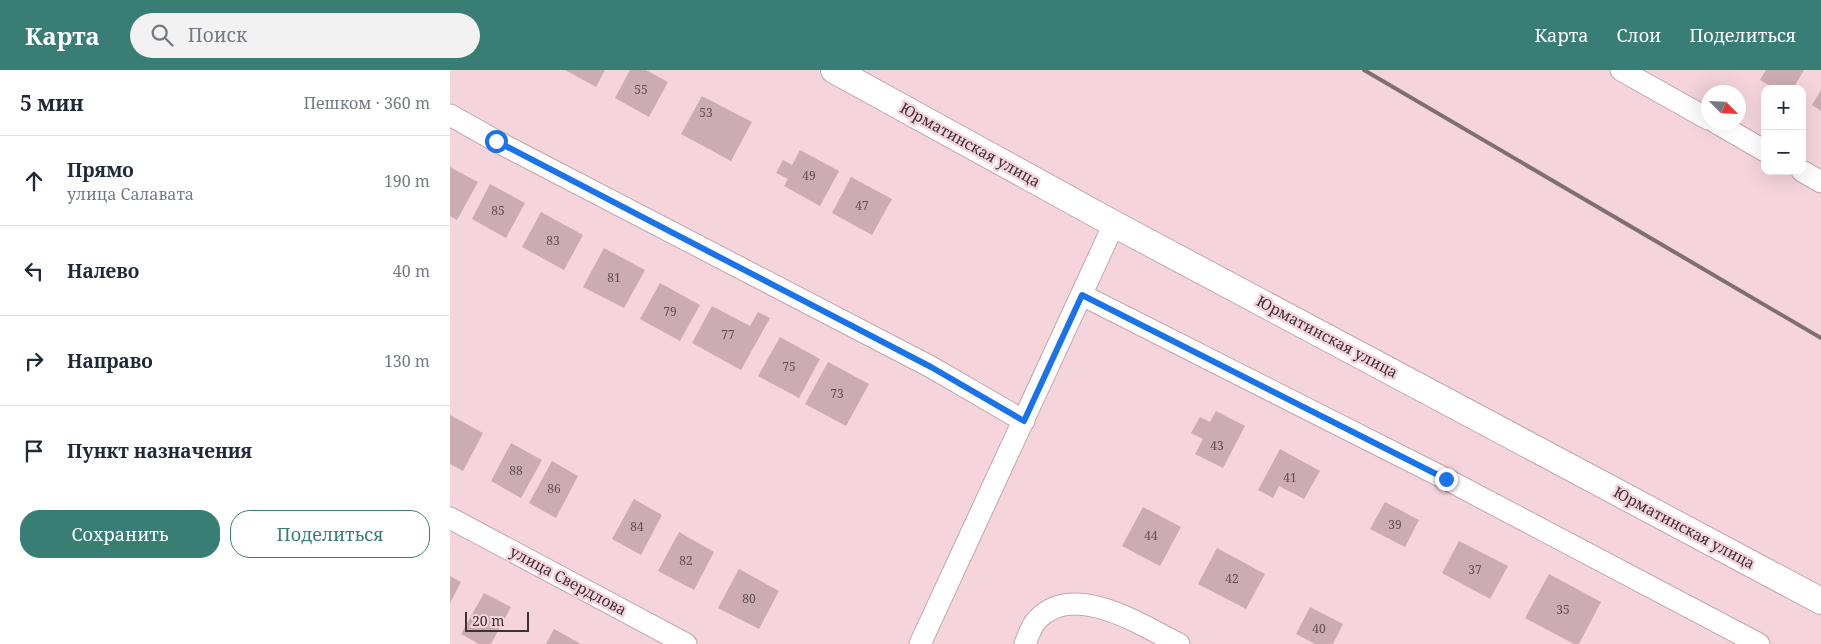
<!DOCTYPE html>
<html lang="ru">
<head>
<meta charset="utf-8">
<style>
  :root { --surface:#fff; --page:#f2f2f3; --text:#1f2937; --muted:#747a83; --line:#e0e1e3; --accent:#387e75 }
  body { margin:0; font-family:"Noto Serif",serif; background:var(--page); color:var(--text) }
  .controls { position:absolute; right:15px; top:15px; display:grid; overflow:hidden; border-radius:10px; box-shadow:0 5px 20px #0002 }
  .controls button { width:45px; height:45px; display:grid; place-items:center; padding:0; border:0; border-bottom:1px solid var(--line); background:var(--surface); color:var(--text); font:25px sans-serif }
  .compass { position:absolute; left:1251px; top:15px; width:45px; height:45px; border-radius:50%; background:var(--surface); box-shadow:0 5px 20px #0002; rotate:114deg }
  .scale { position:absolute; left:15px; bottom:12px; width:64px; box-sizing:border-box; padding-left:5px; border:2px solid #3e3234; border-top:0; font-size:14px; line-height:18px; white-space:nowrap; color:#3e3234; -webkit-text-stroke:4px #f5d5db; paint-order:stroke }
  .stop { position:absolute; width:15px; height:15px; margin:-11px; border:4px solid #1a73e8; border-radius:50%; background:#fff }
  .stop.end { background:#1a73e8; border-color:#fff; box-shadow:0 1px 5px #0008 }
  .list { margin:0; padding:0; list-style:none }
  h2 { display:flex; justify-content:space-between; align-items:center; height:65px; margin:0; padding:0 20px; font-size:21px }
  h2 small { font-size:16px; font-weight:400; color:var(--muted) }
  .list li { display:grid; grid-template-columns:32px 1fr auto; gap:15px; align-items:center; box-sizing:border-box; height:90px; padding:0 20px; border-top:1px solid var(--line) }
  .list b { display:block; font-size:19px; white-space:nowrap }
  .list p { margin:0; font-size:16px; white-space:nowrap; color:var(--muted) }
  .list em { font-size:16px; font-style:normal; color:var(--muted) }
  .actions { display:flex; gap:10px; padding:15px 20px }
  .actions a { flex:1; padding:11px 0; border:1px solid var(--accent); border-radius:20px; text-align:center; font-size:18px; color:var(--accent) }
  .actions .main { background:var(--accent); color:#fff }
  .icon { flex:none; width:28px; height:28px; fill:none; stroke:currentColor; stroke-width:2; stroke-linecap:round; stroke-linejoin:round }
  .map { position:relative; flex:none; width:1371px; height:574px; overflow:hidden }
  header { display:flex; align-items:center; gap:30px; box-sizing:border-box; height:70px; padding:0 25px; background:var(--accent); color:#fff }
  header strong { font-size:24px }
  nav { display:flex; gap:28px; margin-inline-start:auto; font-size:18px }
  .search { width:350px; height:45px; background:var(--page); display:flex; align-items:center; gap:12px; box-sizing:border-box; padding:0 18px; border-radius:28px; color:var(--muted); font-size:19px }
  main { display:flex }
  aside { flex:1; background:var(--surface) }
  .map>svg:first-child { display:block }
</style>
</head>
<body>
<header>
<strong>Карта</strong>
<div class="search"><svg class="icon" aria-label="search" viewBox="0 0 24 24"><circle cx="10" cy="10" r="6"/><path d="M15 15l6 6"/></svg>Поиск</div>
<nav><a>Карта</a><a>Слои</a><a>Поделиться</a></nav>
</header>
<main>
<aside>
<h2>5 мин<small>Пешком · 360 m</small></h2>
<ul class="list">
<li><svg class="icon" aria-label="ahead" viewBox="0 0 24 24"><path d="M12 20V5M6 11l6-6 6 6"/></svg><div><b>Прямо</b><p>улица Салавата</p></div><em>190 m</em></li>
<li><svg class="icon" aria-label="left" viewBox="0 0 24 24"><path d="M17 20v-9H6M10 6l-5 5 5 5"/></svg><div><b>Налево</b></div><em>40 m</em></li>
<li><svg class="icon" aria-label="right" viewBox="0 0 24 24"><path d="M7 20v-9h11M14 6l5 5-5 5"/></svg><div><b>Направо</b></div><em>130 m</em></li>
<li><svg class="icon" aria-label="arrive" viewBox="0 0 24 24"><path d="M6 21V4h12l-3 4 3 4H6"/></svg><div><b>Пункт назначения</b></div></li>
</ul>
<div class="actions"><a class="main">Сохранить</a><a>Поделиться</a></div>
</aside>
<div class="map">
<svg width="1371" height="574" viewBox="0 0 1371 574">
  <rect width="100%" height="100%" fill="#f5d5db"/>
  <path fill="#cbacb3" d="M115,0h40l-9,17z
    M180,0h16l22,12 -19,35 -34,-19z
    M1316,0h38l-11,19h-18l-15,-9z
    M1371,20v21l-9,-6z
    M252,26l50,26 -21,39 -50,-27z
    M350,80l39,21 -19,35 -36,-20 4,-7 -12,-6 7,-13 9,5z
    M0,97l28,15 -21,38 -7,-4z
    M401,107l41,22 -20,36 -40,-22z
    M40,114l35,19 -19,35 -34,-19z
    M91,142l42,23 -19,35 -42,-23z
    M154,178l41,22 -21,38 -41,-21z
    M210,213l40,22 -20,36 -40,-22z
    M262,236l38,20 8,-14 12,6 -29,52 -49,-27z
    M330,267l40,22 -21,39 -41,-22z
    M378,292l41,22 -23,42 -41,-22z
    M766,341l29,15 -22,42 -28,-14 8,-15 -12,-6 9,-16 10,5z
    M0,345l33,18 -20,38 -13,-7z
    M61,373l31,17 -21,38 -30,-17z
    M830,379l40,22 -16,28 -25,-13 -6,12 -15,-8z
    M102,391l26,15 -22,42 -27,-15z
    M184,429l28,16 -21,40 -29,-16z
    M935,432l34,18 -14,27 -35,-18z
    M693,437l38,20 -21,39 -38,-20z
    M229,462l35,20 -20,38 -36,-19z
    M1009,471l49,25 -18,33 -48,-26z
    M767,478l48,26 -19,35 -48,-25z
    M289,499l40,22 -20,38 -41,-21z
    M1099,504l52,28 -22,42h-5l-49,-26z
    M0,506l11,6 -11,21z
    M34,523l27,14 -20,37h-12l-18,-10z
    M860,537l33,17 -10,20h-18l-19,-10z
    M104,559l27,15h-35z"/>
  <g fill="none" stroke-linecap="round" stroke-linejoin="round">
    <g stroke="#c3a5ab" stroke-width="23">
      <path id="minor" d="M1171,0l87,49
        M0,45l46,26 435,226 93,54
        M1265,52l50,29
        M1352,101l19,11
        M632,225l364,184 313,165
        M0,448l236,126
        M470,574l194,-420
        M575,574c3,-7 6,-18 12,-24 36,-40 104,5 142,24"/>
    </g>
    <g stroke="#c3a5ab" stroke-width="28">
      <path id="major" d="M384,0l280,154 707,377"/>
    </g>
    <use href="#minor" stroke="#fff" stroke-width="21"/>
    <use href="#major" stroke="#fff" stroke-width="26"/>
    <path stroke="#816e71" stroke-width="4" d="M914,0l457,268"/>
  </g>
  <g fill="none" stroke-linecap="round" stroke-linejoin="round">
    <path stroke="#1a73e8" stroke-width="6" d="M46,71l435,226 93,54 58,-126 364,184"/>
  </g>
  <g text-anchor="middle" stroke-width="5" stroke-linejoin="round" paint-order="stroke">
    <g font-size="12" fill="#615054">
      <text x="191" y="24">55</text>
      <text x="256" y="47">53</text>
      <text x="359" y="110">49</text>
      <text x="412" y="140">47</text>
      <text x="48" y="145">85</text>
      <text x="103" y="175">83</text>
      <text x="164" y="212">81</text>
      <text x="220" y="246">79</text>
      <text x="278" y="269">77</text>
      <text x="339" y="301">75</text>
      <text x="387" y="328">73</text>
      <text x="767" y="380">43</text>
      <text x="66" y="405">88</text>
      <text x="840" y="412">41</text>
      <text x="104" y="423">86</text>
      <text x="945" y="459">39</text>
      <text x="187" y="461">84</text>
      <text x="701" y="470">44</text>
      <text x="236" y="495">82</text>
      <text x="1025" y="504">37</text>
      <text x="782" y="513">42</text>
      <text x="299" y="533">80</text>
      <text x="1113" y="544">35</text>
      <text x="869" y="563">40</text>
    </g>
    <g font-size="15" fill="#3e3234" stroke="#f5d5db">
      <text transform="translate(520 75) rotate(29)" y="5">Юрматинская улица</text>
      <text transform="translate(877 267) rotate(28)" y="5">Юрматинская улица</text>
      <text transform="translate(1234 458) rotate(28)" y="5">Юрматинская улица</text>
      <text transform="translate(118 511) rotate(28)" y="5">улица Свердлова</text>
    </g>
  </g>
</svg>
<div class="controls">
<button>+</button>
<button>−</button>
</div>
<svg class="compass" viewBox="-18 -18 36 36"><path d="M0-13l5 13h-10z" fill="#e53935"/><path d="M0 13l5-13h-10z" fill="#747a83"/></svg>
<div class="scale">20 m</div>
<div class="stop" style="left:46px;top:71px"></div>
<div class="stop end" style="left:996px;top:409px"></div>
</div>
</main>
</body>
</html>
